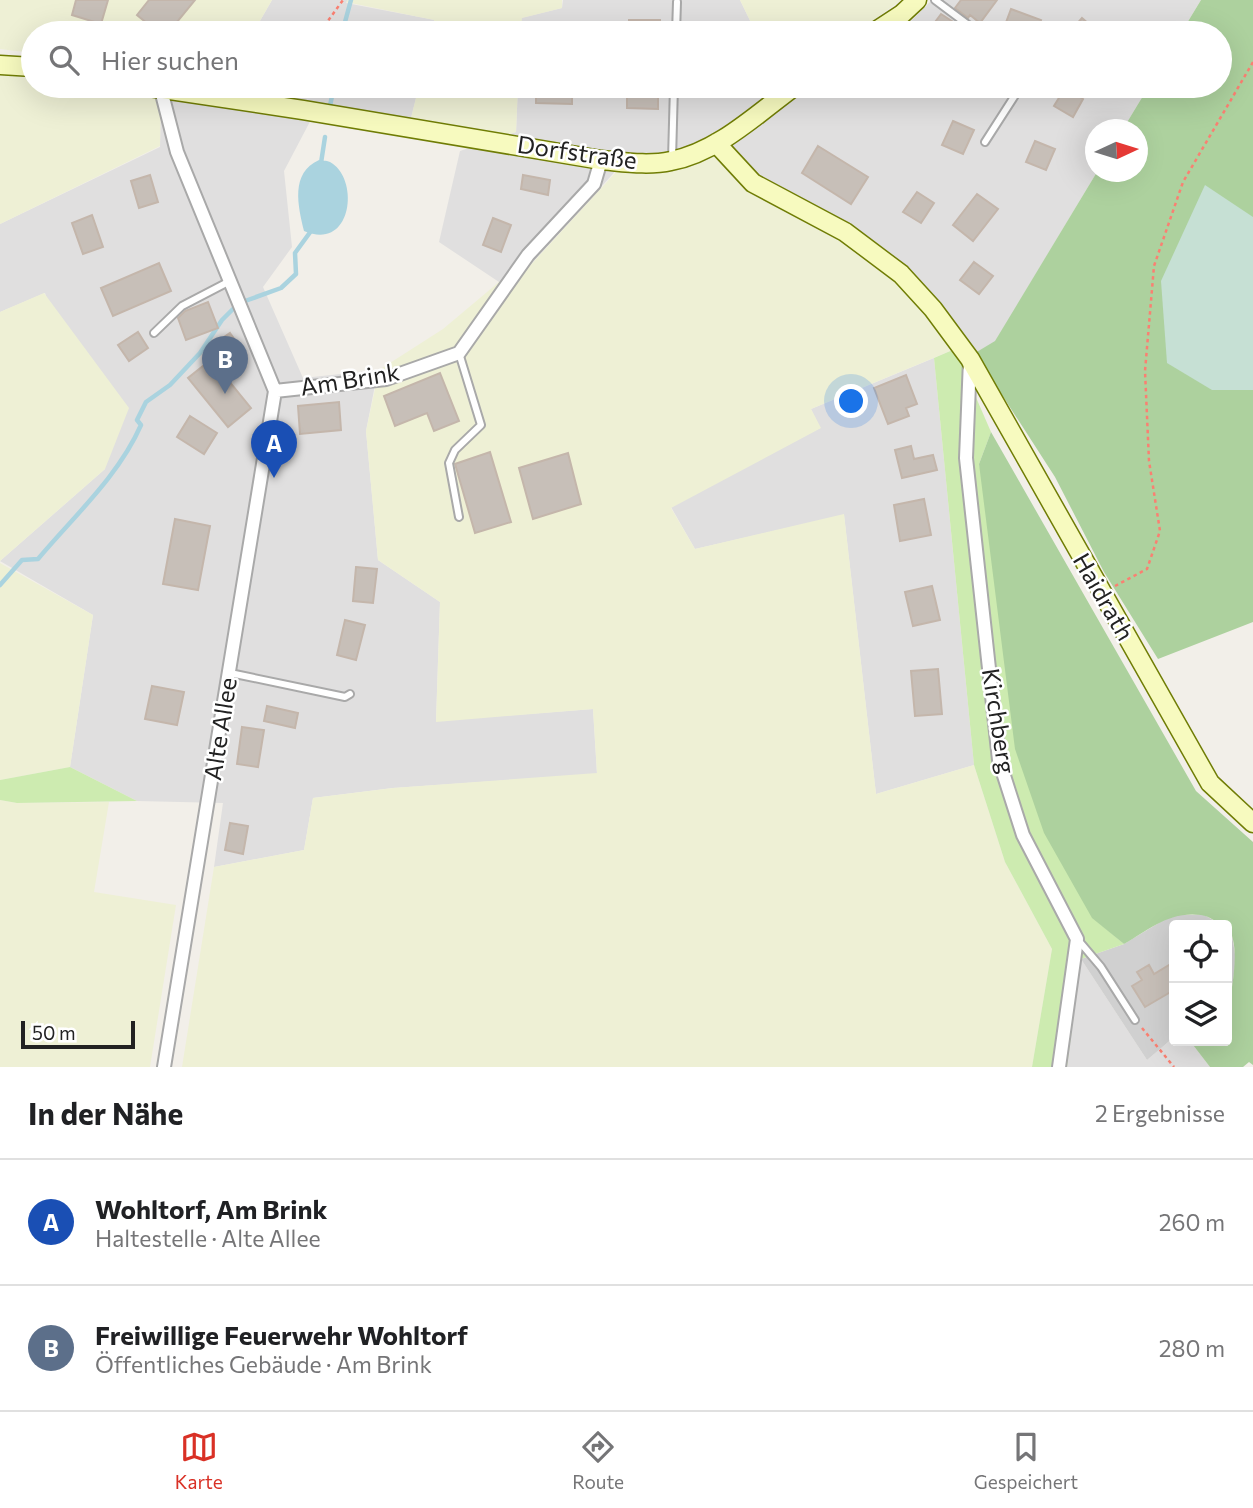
<!DOCTYPE html>
<html lang="de">
<head>
<meta charset="utf-8">
<style>
  :root { --surface:#fff; --page:#f6f6f6; --text:#202124; --muted:#757577; --line:#e0e0e0; --accent:#d93025 }
  body { margin:0; font-family:Commissioner,sans-serif; background:var(--page); color:var(--text) }
  .controls { position:absolute; right:21px; bottom:21px; display:grid; overflow:hidden; border-radius:7px; box-shadow:0 7px 28px #0002 }
  .controls button { width:63px; height:63px; display:grid; place-items:center; padding:0; border:0; border-bottom:2px solid var(--line); background:var(--surface); color:var(--text); font:35px sans-serif }
  .compass { position:absolute; left:1085px; top:119px; width:63px; height:63px; border-radius:50%; background:var(--surface); box-shadow:0 7px 28px #0002; rotate:86deg }
  .scale { position:absolute; left:21px; bottom:18px; width:114px; box-sizing:border-box; padding-left:7px; border:4px solid #222; border-top:0; font-size:19px; line-height:24px; white-space:nowrap; color:#222; -webkit-text-stroke:5px #fff; paint-order:stroke }
  .you { position:absolute; left:852px; top:402px; width:24px; height:24px; margin:-18px; border:5px solid #fff; border-radius:50%; background:#1a73e8; box-shadow:0 0 0 10px #1a73e833 }
  .badge { display:grid; place-items:center; width:46px; height:46px; border-radius:50%; background:var(--accent); color:#fff; font-size:23px; font-weight:700 }
  .pin { position:absolute; translate:-50% -58px; filter:drop-shadow(0 2px 4px #0008) }
  .pin::after { content:''; position:absolute; top:37px; width:24px; height:21px; background:inherit; clip-path:polygon(0 0,100% 0,50% 100%) }
  .list { margin:0; padding:0; list-style:none }
  h2 { display:flex; justify-content:space-between; align-items:center; height:91px; margin:0; padding:0 28px; font-size:30px }
  h2 small { font-size:23px; font-weight:400; color:var(--muted) }
  .list li { display:grid; grid-template-columns:46px 1fr auto; gap:21px; align-items:center; box-sizing:border-box; height:126px; padding:0 28px; border-top:2px solid var(--line) }
  .list b { display:block; font-size:26px; white-space:nowrap }
  .list p { margin:0; font-size:23px; white-space:nowrap; color:var(--muted) }
  .list em { font-size:23px; font-style:normal; color:var(--muted) }
  .icon { flex:none; width:38px; height:38px; fill:none; stroke:currentColor; stroke-width:2; stroke-linecap:round; stroke-linejoin:round }
  .map { position:relative; flex:none; width:1253px; height:1067px; overflow:hidden }
  .search { position:absolute; background:var(--surface); box-shadow:0 7px 28px #0002; left:21px; right:21px; top:21px; height:77px; display:flex; align-items:center; gap:18px; box-sizing:border-box; padding:0 24px; border-radius:38px; color:var(--muted); font-size:26px }
  .sheet { height:343px; background:var(--surface) }
  nav { display:flex; justify-content:space-around; align-items:center; box-sizing:border-box; height:98px; border-top:2px solid var(--line); background:var(--surface); font-size:19px; color:var(--muted) }
  nav a { display:grid; justify-items:center; gap:4px }
  nav .on { color:var(--accent) }
  .map>svg:first-child { display:block }
</style>
</head>
<body>
<div class="map">
<svg width="1253" height="1067" viewBox="0 0 1253 1067">
  <rect width="100%" height="100%" fill="#f2efe9"/>
  <path fill="#e0dfdf" d="M272,0h76l-2,3 89,17 -3,13h-179z
    M563,0h177l16,33h-235v-15l41,-10z
    M932,0h269l-20,33h-288l17,-11z
    M161,86h258l-10,40 -94,-14 -31,59 8,76 -29,40 40,91 75,-8 -12,61 12,129 62,42 -4,119 157,-12 4,65 -204,14 -80,10 -9,52 -90,17 9,-64 -86,-2 -67,-34 23,-152 -93,-54 105,-92 -60,-176 -45,19v-88l160,-77z
    M518,86h263l-82,58 -29,10 -40,1 -105,116 -26,11 -60,-40 21,-91 56,-19z
    M814,86h335l-26,43 -27,1v42h1l-102,170 -20,11 -218,-175 -29,-31 25,-21z
    M934,358l40,407 -98,29 -32,-279 -149,34 -24,-42 149,-79 -9,-19z
    M1081,959l66,101 27,-23v4h16l20,26h-143z"/>
  <path fill="#d0d0d0" d="M1172,915h32l18,10h-48v112l-27,23 -66,-101 43,-15z
    M1227,928l4,2 5,30 -4,27 -5,4z"/>
  <path fill="#eef0d5" d="M0,0h272l-19,33h-220v20l-33,-4z
    M348,0h214v8l-40,10 -1,15h-89l2,-13 -88,-18z
    M740,0h161l-45,33h-100z
    M33,71v15h110l18,4 -1,56 -160,78v-152z
    M419,86h99l-2,46 -19,6 -88,-12z
    M717,154l117,79 72,55 49,61 -144,60 10,19 -150,80 24,41 149,-35 32,280 98,-29 31,97 47,87 -20,118h-850l32,-200 90,-17 9,-52 80,-10 204,-15 -4,-64 -157,13 4,-120 -62,-42 -12,-129 13,-61 64,-41 56,-47 26,-11 92,-100 21,2 36,-3z
    M44,293l85,115 -24,61 -105,92v-249z
    M0,563l93,52 -23,152 -70,13z
    M0,800l17,3 92,-1 -15,90 82,13 -26,162h-150z"/>
  <path fill="#cdebb0" d="M955,349l36,83 -12,32 113,453 32,27 -43,15 -14,108h-35l20,-118 -47,-87 -31,-97 -40,-407z
    M70,767l67,34 -120,2 -17,-3v-20z"/>
  <path fill="#add19e" d="M1201,0h52v622l-95,37 -54,-87 -49,-95 -80,-124 20,-12 102,-169h41v-42l-15,-1 26,-43h71v-53h-39z
    M991,432l205,359 57,51v223l-4,-3 -6,5h-33l-20,-26h37v-50l5,-4c3,-21 6,-45 -5,-62 -10,-1 -17,-9 -26,-10 -32,-4 -51,14 -77,29l-32,-26 -48,-85 -29,-84 -36,-285z"/>
  <path fill="#c6e0d4" d="M1205,185l48,32v173h-41l-45,-27 -6,-82z"/>
  <path fill="#aad3df" d="M319,160c3,1 7,0 11,2 30,16 23,90 -26,69 -6,-25 -14,-58 15,-71z"/>
  <g fill="none" stroke-linecap="round" stroke-linejoin="round">
    <path stroke="#aad3df" stroke-width="4.5" d="M342,33l9,-33
      M330,106l4,-20
      M321,163l4,-26
      M245,301l36,-13 15,-14 -1,-21 16,-22
      M0,585l22,-25 16,-1c36,-43 80,-82 103,-134l-4,-5 9,-18 24,-17 30,-32 22,-33 12,-12"/>
  </g>
  <path fill="#c7bfb8" stroke="#c4b6ab" stroke-width="2" d="M76,0h32l-7,24 -29,-9z
    M149,0h46l-27,33h-9l-22,-18z
    M961,0h36l-17,23 -10,-8 -2,3 -13,-10z
    M1011,9l30,11 -4,13h-18l-15,-5z
    M941,14l20,13 -5,6h-29z
    M1082,18l17,15h-30z
    M629,20h31v13h-31z
    M536,86h36v18l-36,-1z
    M627,86h31v23l-31,-1z
    M1065,88l18,11 -10,18 -19,-11z
    M953,121l21,9 -11,24 -21,-9z
    M1035,141l20,8 -9,21 -20,-8z
    M818,146l50,31 -17,27 -49,-31z
    M150,175l8,27 -19,6 -8,-27z
    M523,175l27,5 -2,15 -27,-6z
    M917,192l17,11 -13,20 -18,-11z
    M977,194l21,15 -25,32 -20,-16z
    M92,215l11,32 -20,7 -11,-31z
    M493,218l18,7 -10,27 -18,-7z
    M974,262l19,14 -14,18 -19,-14z
    M159,263l12,28 -58,25 -12,-28z
    M208,302l10,26 -32,12 -8,-22 7,-7z
    M138,332l10,16 -19,13 -11,-16z
    M230,333l13,18 -24,18 32,39 -23,19 -40,-49 35,-28 -6,-8z
    M440,373l19,48 -25,10 -7,-18 -32,13 -11,-30z
    M906,375l11,29 -11,4 3,8 -21,8 -14,-36z
    M339,402l2,28 -41,4 -2,-28z
    M190,416l27,17 -13,21 -27,-17z
    M911,446l3,13 19,-4 4,15 -35,8 -7,-28z
    M490,452l21,70 -36,11 -20,-69z
    M568,453l13,51 -48,15 -14,-51z
    M924,499l7,36 -31,6 -6,-36z
    M175,519l35,7 -12,64 -35,-6z
    M356,567l21,2 -4,34 -20,-2z
    M932,586l8,34 -27,6 -8,-34z
    M345,620l20,5 -9,35 -19,-5z
    M938,669l4,45 -27,2 -4,-45z
    M152,686l32,6 -7,33 -32,-6z
    M267,706l31,7 -3,15 -31,-7z
    M242,727l22,3 -6,37 -21,-3z
    M230,823l18,3 -5,28 -18,-4z
    M1174,962v28l-29,17 -13,-21 10,-6 -5,-8 12,-7 5,9z"/>
  <g fill="none" stroke-linecap="round" stroke-linejoin="round">
    <g stroke="#a9a9a9" stroke-width="10">
      <path id="lane" d="M935,0l44,33
        M676,33l1,-31
        M985,142l36,-56
        M672,159l2,-73
        M154,333l28,-27 48,-25
        M459,517l-10,-54 6,-13 26,-25 -22,-72
        M230,673l115,24 5,-3
        M1079,941l22,26 34,53"/>
    </g>
    <g stroke="#a9a9a9" stroke-width="16">
      <path id="street" d="M161,90l16,62 98,239
        M970,360l-4,98 33,302 24,75 54,104 -18,128
        M275,391l111,-12 73,-26 69,-98 66,-71 7,-24
        M164,1067l111,-676"/>
    </g>
    <g stroke="#707d05" stroke-width="21">
      <path id="secondary" d="M873,33l29,-19 15,-14
        M0,65l33,2
        M143,86l160,24 298,50c23,2 47,6 70,1 47,-9 87,-48 124,-75
        M716,143l37,40 92,49 56,42 32,35 37,50 240,424 43,40"/>
    </g>
    <path stroke="#fa8072" stroke-width="2.5" stroke-dasharray="3.5 3.5" stroke-linecap="butt" d="M323,33l2,-8 18,-25
      M1115,586l32,-17 13,-38 -11,-70 -4,-90 9,-105 29,-84 70,-120
      M1142,1028l32,39"/>
    <use href="#lane" stroke="#fff" stroke-width="6"/>
    <use href="#street" stroke="#fff" stroke-width="12"/>
    <use href="#secondary" stroke="#f7fabf" stroke-width="18"/>
  </g>
  <g text-anchor="middle" stroke-width="5" stroke-linejoin="round" paint-order="stroke">
    <g font-size="24" fill="#222" stroke="#fff">
      <text transform="translate(577 153) rotate(8)" y="8">Dorfstraße</text>
      <text transform="translate(350 380) rotate(-9)" y="8">Am Brink</text>
      <text transform="translate(1103 597) rotate(60)" y="8">Haidrath</text>
      <text transform="translate(998 721) rotate(81)" y="8">Kirchberg</text>
      <text transform="translate(221 729) rotate(-81)" y="8">Alte Allee</text>
    </g>
  </g>
</svg>
<div class="controls">
<button><svg class="icon" aria-label="locate" viewBox="0 0 24 24"><circle cx="12" cy="12" r="6"/><path d="M12 2v4M12 18v4M2 12h4M18 12h4"/></svg></button>
<button><svg class="icon" aria-label="layers" viewBox="0 0 24 24"><path d="M12 4l9 5-9 5-9-5zM3 14l9 5 9-5"/></svg></button>
</div>
<svg class="compass" viewBox="-18 -18 36 36"><path d="M0-13l5 13h-10z" fill="#e53935"/><path d="M0 13l5-13h-10z" fill="#757577"/></svg>
<div class="scale">50 m</div>
<div class="you"></div>
<div class="pin badge" style="left:274px;top:478px;background:#1a4fb4">A</div>
<div class="pin badge" style="left:225px;top:394px;background:#5c6f8a">B</div>
<div class="search"><svg class="icon" aria-label="search" viewBox="0 0 24 24"><circle cx="10" cy="10" r="6"/><path d="M15 15l6 6"/></svg>Hier suchen</div>
</div>
<section class="sheet">
<h2>In der Nähe<small>2 Ergebnisse</small></h2>
<ul class="list">
<li><span class="badge" style="background:#1a4fb4">A</span><div><b>Wohltorf, Am Brink</b><p>Haltestelle · Alte Allee</p></div><em>260 m</em></li>
<li><span class="badge" style="background:#5c6f8a">B</span><div><b>Freiwillige Feuerwehr Wohltorf</b><p>Öffentliches Gebäude · Am Brink</p></div><em>280 m</em></li>
</ul>
</section>
<nav>
<a class="on"><svg class="icon" aria-label="map" viewBox="0 0 24 24"><path d="M3 6l6-2 6 2 6-2v14l-6 2-6-2-6 2zM9 4v14M15 6v14"/></svg>Karte</a>
<a><svg class="icon" aria-label="directions" viewBox="0 0 24 24"><path d="M12 3l9 9-9 9-9-9zM9 14v-3h6M13 9l2 2-2 2"/></svg>Route</a>
<a><svg class="icon" aria-label="saved" viewBox="0 0 24 24"><path d="M7 4h10v16l-5-4-5 4z"/></svg>Gespeichert</a>
</nav>
</body>
</html>
